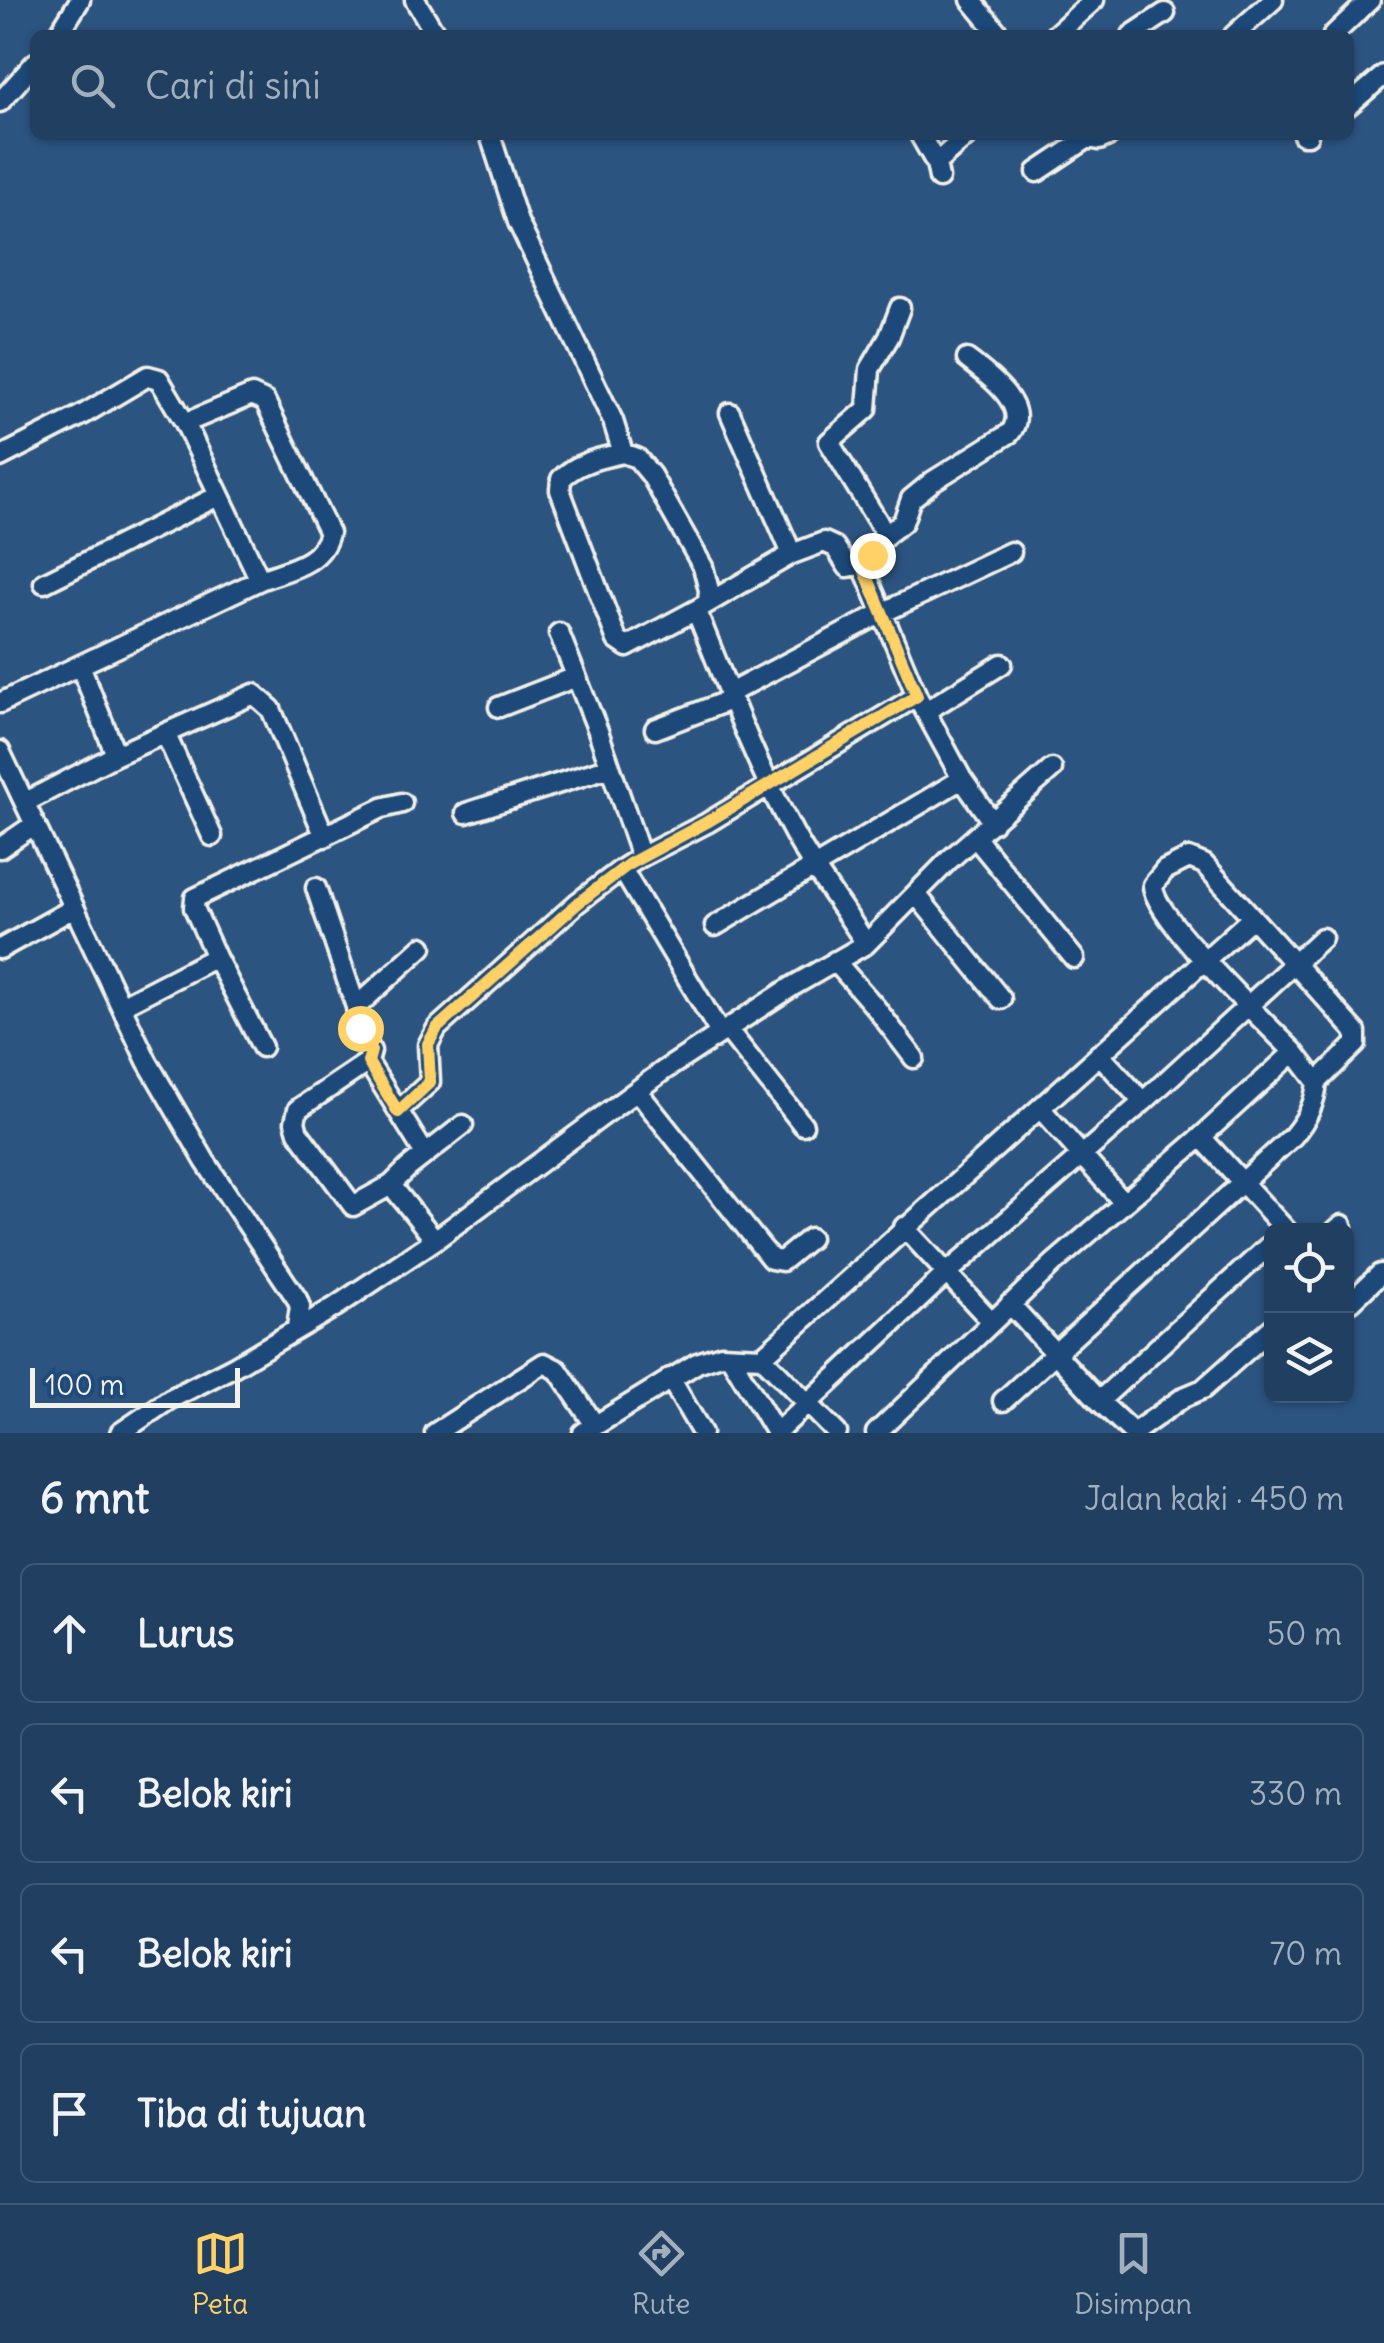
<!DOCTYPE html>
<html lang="id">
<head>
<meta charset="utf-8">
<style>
  :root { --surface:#213f61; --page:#2d4a6a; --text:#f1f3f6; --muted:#a2afbd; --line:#3e5876; --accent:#ffd166 }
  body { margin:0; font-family:Delius,sans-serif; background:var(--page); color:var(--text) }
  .controls { position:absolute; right:30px; bottom:30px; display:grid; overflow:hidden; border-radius:15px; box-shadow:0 2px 8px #0004 }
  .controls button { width:90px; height:90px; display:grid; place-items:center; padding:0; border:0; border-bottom:2px solid var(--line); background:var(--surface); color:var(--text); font:50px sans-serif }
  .scale { position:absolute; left:30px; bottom:25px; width:210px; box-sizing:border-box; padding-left:10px; border:5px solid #f4f1e8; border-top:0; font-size:28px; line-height:35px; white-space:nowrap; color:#f4f1e8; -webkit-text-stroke:8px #1f4a7a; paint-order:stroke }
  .stop { position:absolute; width:30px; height:30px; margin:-22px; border:8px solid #ffd166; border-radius:50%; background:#fff }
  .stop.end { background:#ffd166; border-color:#fff; box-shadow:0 2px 10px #0008 }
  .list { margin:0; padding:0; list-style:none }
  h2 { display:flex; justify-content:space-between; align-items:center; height:130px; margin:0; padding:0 40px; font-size:42px }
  h2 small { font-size:32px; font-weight:400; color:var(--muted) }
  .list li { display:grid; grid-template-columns:65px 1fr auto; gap:30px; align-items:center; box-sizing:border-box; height:140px; margin:0 20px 20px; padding:0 20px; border:2px solid var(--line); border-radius:15px }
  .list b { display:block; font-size:38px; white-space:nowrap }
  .list em { font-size:32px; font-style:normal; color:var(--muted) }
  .icon { flex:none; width:55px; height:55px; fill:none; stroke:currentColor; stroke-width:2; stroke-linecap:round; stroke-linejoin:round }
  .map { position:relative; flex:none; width:1384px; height:1433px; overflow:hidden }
  .search { position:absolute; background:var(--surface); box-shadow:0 2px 8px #0004; left:30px; right:30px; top:30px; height:110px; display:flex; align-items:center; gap:25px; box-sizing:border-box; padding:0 35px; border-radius:15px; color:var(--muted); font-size:38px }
  .sheet { height:770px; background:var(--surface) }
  nav { display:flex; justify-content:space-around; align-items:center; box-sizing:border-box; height:140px; border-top:2px solid var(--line); background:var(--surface); font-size:28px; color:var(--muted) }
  nav a { display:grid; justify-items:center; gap:5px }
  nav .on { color:var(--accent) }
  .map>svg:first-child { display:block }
</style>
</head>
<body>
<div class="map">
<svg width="1384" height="1433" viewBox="0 0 1384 1433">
  <rect width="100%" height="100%" fill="#2c5481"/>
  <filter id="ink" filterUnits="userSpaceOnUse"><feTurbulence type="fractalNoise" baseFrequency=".01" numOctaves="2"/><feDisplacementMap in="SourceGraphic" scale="20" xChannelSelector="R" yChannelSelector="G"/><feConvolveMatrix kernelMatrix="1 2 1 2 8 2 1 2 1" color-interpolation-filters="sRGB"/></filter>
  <g filter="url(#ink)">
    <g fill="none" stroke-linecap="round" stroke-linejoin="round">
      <g stroke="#f4f1e8" stroke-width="25">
        <path id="minor" d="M415,0l21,35
          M971,0l29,35
          M58,35l22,-35
          M1055,35l39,-35
          M1132,35l33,-22
          M1234,35l39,-35
          M1333,35l37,-35
          M0,102l35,-39
          M1349,105l35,-30
          M490,135l28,87 95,199 10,32 14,5 14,17 52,92 6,23 -1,13 -12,7c30,74 57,148 95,218 21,41 51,77 75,116
          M920,135l16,28 3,15
          M1303,135h5
          M936,163l32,-28
          M1037,172l51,-34 11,2 11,-5
          M967,359c19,15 65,47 43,74l-77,48 -22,18 -8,23 -17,13 -24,29 55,132 45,83 31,44
          M730,413l62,141
          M185,423l67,-28 13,6 64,132c-8,32 -40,36 -69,47
          M623,453c-22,5 -46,9 -62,26l-1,11 57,150 10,7 69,-37
          M0,457l84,-43 64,-38 11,3 26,44 75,157 -260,123
          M886,535l-57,-93 38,-33 3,-40 19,-32 11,-29
          M44,583l174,-87
          M708,603l84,-49 32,-12 11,5 13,20 14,-3
          M559,633l39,98 43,126 -19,12 98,164
          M80,665l36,90
          M728,694l154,-81 129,-61
          M499,707l77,-30
          M926,711l76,-47
          M655,729l75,-29
          M166,735l46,101
          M0,751l147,310 58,100 92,138 3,8 -3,20
          M26,802l90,-47 138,-61 17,15 54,128
          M466,813l144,-46
          M975,837l99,121
          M0,848l35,-24
          M641,857l66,-34 210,-127
          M316,888l40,119 2,16 13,28 -3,11 57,92
          M916,894l85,105
          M715,926l247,-147
          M0,949l74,-41
          M216,957l46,90
          M835,961l41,47 38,50
          M121,1006l95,-49 -22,-49 1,-10 187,-90 20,-5
          M356,1007l66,-60
          M727,1029l76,96
          M1099,1054l44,48
          M368,1062l-70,47 -3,13 3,10 55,74 38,-21 17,-17 55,-43
          M638,1092l133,167 11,2 28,-23
          M1040,1108l84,95
          M398,1111l32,-29 -2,-37 9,-17 140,-125 45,-34
          M391,1185l44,55
          M904,1227l88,95
          M1286,1230l-85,-93 93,-85c-26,-27 -143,-137 -141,-167l12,-15 24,-12 15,6 152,168v12l-39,38
          M1336,1230l6,-5
          M1352,1301l28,-27
          M1010,1304l89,97 31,29 6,1 48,-34 19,-8 69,-61
          M730,1356l46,77 170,-159 197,-172 179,-164
          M762,1357l490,-439
          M670,1378l32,55
          M1003,1401l290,-265c14,-17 22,-32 24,-54l-23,-30
          M1099,1401l173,-158
          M120,1433l50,-34 63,-32 102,-60 100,-67 228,-169 130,-85 73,-42 83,-84 103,-91
          M435,1433l109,-70 14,7 37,55
          M583,1433l114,-70 24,-8 41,2 75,76
          M876,1433l178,-170 147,-126"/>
      </g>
      <use href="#minor" stroke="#1f4a7a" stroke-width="18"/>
    </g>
  </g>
  <g fill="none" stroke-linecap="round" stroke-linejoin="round" filter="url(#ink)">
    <path stroke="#ffd166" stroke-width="12" d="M360,1028l11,23 -3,11 30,50 32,-30 -2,-38 9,-16 141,-125 51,-39 78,-42 210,-126 -55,-132 10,-9"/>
  </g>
</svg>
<div class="controls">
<button><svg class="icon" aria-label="locate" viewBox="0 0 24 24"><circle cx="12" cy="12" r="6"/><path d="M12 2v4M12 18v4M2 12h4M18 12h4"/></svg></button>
<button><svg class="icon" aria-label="layers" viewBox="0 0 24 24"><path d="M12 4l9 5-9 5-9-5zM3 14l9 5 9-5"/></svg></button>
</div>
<div class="scale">100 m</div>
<div class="stop" style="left:360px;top:1028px"></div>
<div class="stop end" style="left:872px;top:555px"></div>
<div class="search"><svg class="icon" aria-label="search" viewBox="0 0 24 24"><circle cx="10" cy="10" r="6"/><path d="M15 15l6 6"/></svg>Cari di sini</div>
</div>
<section class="sheet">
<h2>6 mnt<small>Jalan kaki · 450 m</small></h2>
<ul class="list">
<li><svg class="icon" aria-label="ahead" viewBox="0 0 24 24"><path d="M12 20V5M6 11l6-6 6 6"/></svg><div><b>Lurus</b></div><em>50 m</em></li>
<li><svg class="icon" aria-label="left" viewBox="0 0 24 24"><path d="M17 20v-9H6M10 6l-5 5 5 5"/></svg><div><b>Belok kiri</b></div><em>330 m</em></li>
<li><svg class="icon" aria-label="left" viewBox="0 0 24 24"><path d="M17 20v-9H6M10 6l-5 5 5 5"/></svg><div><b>Belok kiri</b></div><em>70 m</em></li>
<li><svg class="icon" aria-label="arrive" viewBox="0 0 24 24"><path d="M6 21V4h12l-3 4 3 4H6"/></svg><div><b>Tiba di tujuan</b></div></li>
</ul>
</section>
<nav>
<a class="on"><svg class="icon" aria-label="map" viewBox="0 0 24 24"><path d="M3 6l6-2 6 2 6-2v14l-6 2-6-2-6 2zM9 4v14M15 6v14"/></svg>Peta</a>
<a><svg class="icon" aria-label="directions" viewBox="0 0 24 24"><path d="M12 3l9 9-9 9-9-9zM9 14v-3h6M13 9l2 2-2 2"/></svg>Rute</a>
<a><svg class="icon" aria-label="saved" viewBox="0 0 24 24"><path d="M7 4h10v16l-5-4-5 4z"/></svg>Disimpan</a>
</nav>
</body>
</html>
